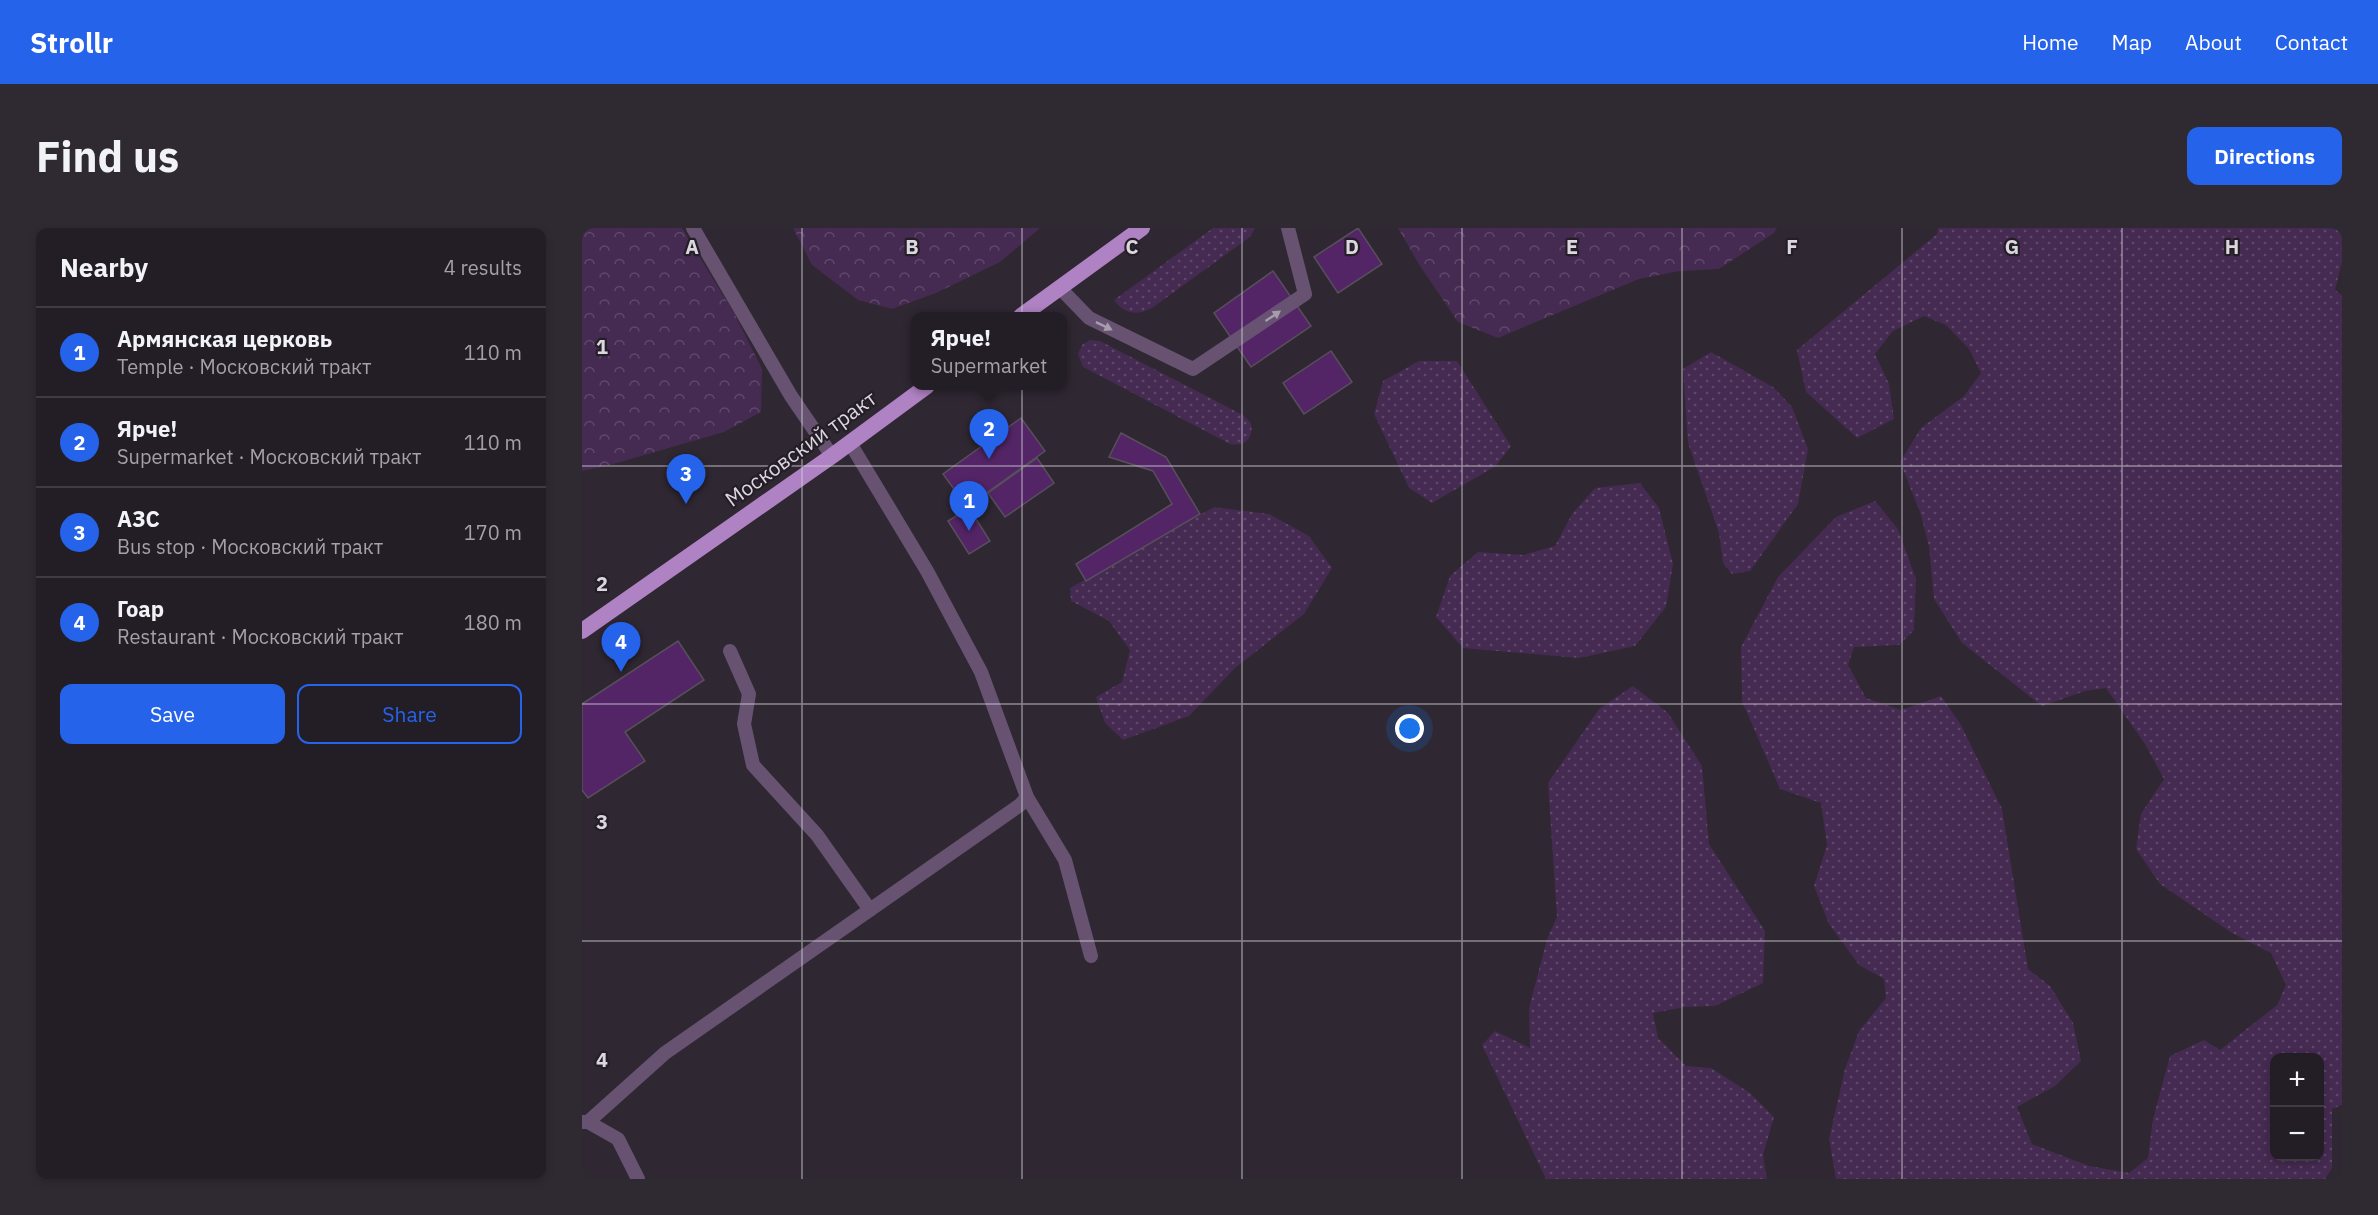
<!DOCTYPE html>
<html lang="en">
<head>
<meta charset="utf-8">
<style>
  :root { --surface:#231d26; --page:#2f2a32; --text:#f1f3f6; --muted:#a3a2a7; --line:#403b43; --accent:#2563eb }
  body { margin:0; font-family:"IBM Plex Sans",sans-serif; background:var(--page); color:var(--text) }
  .controls { position:absolute; right:18px; bottom:18px; display:grid; overflow:hidden; border-radius:12px; box-shadow:0 3px 9px #0003 }
  .controls button { width:54px; height:54px; display:grid; place-items:center; padding:0; border:0; border-bottom:2px solid var(--line); background:var(--surface); color:var(--text); font:30px sans-serif }
  .you { position:absolute; left:828px; top:501px; width:21px; height:21px; margin:-15px; border:4px solid #fff; border-radius:50%; background:#1a73e8; box-shadow:0 0 0 9px #1a73e833 }
  .badge { display:grid; place-items:center; width:39px; height:39px; border-radius:50%; background:var(--accent); color:#fff; font-size:20px; font-weight:700 }
  .pin { position:absolute; translate:-50% -50px; filter:drop-shadow(0 2px 3px #0008) }
  .pin::after { content:''; position:absolute; top:32px; width:21px; height:18px; background:inherit; clip-path:polygon(0 0,100% 0,50% 100%) }
  .popup { position:absolute; left:329px; top:84px; width:156px; height:78px; box-sizing:border-box; display:grid; place-content:center; border-radius:12px; background:var(--surface); filter:drop-shadow(0 2px 4px #0005); font-size:20px; white-space:nowrap; color:var(--muted) }
  .popup b { font-size:22px; color:var(--text) }
  .popup::after { content:''; position:absolute; left:50%; top:100%; margin-left:-12px; border:12px solid transparent; border-top-color:var(--surface) }
  .list { margin:0; padding:0; list-style:none }
  h2 { display:flex; justify-content:space-between; align-items:center; height:78px; margin:0; padding:0 24px; font-size:26px }
  h2 small { font-size:20px; font-weight:400; color:var(--muted) }
  .list li { display:grid; grid-template-columns:39px 1fr auto; gap:18px; align-items:center; box-sizing:border-box; height:90px; padding:0 24px; border-top:2px solid var(--line) }
  .list b { display:block; font-size:22px; white-space:nowrap }
  .list p { margin:0; font-size:20px; white-space:nowrap; color:var(--muted) }
  .list em { font-size:20px; font-style:normal; color:var(--muted) }
  .actions { display:flex; gap:12px; padding:18px 24px }
  .actions a { flex:1; padding:14px 0; border:2px solid var(--accent); border-radius:12px; text-align:center; font-size:21px; color:var(--accent) }
  .actions .main { background:var(--accent); color:#fff }
  .map { position:relative; flex:none; width:1760px; height:951px; overflow:hidden; border-radius:12px }
  header { display:flex; align-items:center; gap:36px; box-sizing:border-box; height:84px; padding:0 30px; background:var(--accent); color:#fff }
  header strong { font-size:28px }
  nav { display:flex; gap:33px; margin-inline-start:auto; font-size:21px }
  .intro { display:flex; align-items:center; justify-content:space-between; box-sizing:border-box; height:144px; padding:0 36px }
  h1 { margin:0; font-size:42px }
  .button { padding:15px 27px; border-radius:12px; background:var(--accent); color:#fff; font-size:21px; font-weight:700 }
  main { display:flex; gap:36px; padding:0 36px }
  aside { flex:1; background:var(--surface); border-radius:12px; box-shadow:0 3px 9px #0003 }
  .map>svg:first-child { display:block }
</style>
</head>
<body>
<header>
<strong>Strollr</strong>
<nav><a>Home</a><a>Map</a><a>About</a><a>Contact</a></nav>
</header>
<div class="intro"><h1>Find us</h1><a class="button">Directions</a></div>
<main>
<aside>
<h2>Nearby<small>4 results</small></h2>
<ul class="list">
<li><span class="badge">1</span><div><b>Армянская церковь</b><p>Temple · Московский тракт</p></div><em>110 m</em></li>
<li><span class="badge">2</span><div><b>Ярче!</b><p>Supermarket · Московский тракт</p></div><em>110 m</em></li>
<li><span class="badge">3</span><div><b>АЗС</b><p>Bus stop · Московский тракт</p></div><em>170 m</em></li>
<li><span class="badge">4</span><div><b>Гоар</b><p>Restaurant · Московский тракт</p></div><em>180 m</em></li>
</ul>
<div class="actions"><a class="main">Save</a><a>Share</a></div>
</aside>
<div class="map">
<svg width="1760" height="951" viewBox="0 0 1760 951">
  <defs>
    <pattern id="grass-dots" width="8" height="8" patternUnits="userSpaceOnUse" patternTransform="scale(1.5)"><rect width="8" height="8" fill="#452a51"/><path d="M2 2h.1M6 6h.1" fill="none" stroke="#5f486a" stroke-width="1.8" stroke-linecap="round"/></pattern>
    <pattern id="forest-crowns" width="20" height="18" patternUnits="userSpaceOnUse" patternTransform="scale(1.5)"><rect width="20" height="18" fill="#452a51"/><path d="M2 6a3 3 0 1 1 6 0M12 15a3 3 0 1 1 6 0" fill="none" stroke="#5f486a"/></pattern>
  </defs>
  <rect width="100%" height="100%" fill="#2f2732"/>
  <path fill="url(#grass-dots)" fill-rule="evenodd" d="M631,0h42l-5,9 -98,71c-15,8 -28,6 -38,-8z
    M1356,0h404v34l-7,28 7,5v810l-10,4v59l-7,11h-489l-7,-40 16,-70 14,-38 27,-33 -2,-19 -25,-14 -30,-41 -15,-38 13,-41 -6,-42 -41,-14 -38,-88 -1,-54 37,-70 58,-60 39,-16 23,28 18,50 -2,51 -15,15 -45,2 -6,18 18,33 35,12 40,-14 20,29 41,84 26,160 22,17 23,37 8,38 -26,25 -38,21 15,37 57,22 40,7 19,-15 5,-39 17,-63 34,-16 16,10 57,-45 9,-20 -15,-32 -39,-20 -72,-49 -24,-35 5,-35 23,-35 -19,-35 -39,-56 -21,3 -43,15 -80,-63 -28,-44 -5,-53 -9,-34 -20,-50 21,-34 43,-32 17,-23 -12,-24 -23,-24 -22,-9 -31,15 -18,23 14,30 5,35 -37,19 -51,-46 -9,-42 140,-116zM1692,830h46v98h-46z
    M508,112l10,1 143,74 8,8c3,15 -6,24 -21,21l-147,-77 -5,-13 4,-9z
    M1129,124l62,35 19,20 16,42 -10,55 -48,67 -18,3 -9,-11 -4,-30 -31,-90 -5,-74z
    M837,133h38l54,85 -15,20 -64,37 -23,-15 -35,-74 9,-33z
    M1058,255l19,25 14,56 -7,43 -31,39 -56,12 -116,-10 -27,-31 14,-41 28,-24 45,3 32,-9 17,-32 23,-26z
    M632,279l55,7 40,22 23,32 -28,46 -69,54 -46,48 -66,24 -18,-17 -9,-26 26,-15 8,-32 -21,-29 -38,-20 -1,-13z
    M1051,458l35,27 34,53 7,78 56,87 -2,52 -48,23 -30,1 -32,6 5,25 28,28 25,2 39,25 24,24 -11,38 4,24h-221l-64,-134 13,-14 35,17 -1,-40 18,-69 10,-22 -9,-134 51,-74z"/>
  <path fill="url(#forest-crowns)" d="M0,0h100l52,85 28,56 -1,43 -37,20 -114,33 -28,6z
    M211,0h247l-40,34 -64,31 -44,16 -34,-9 -46,-35z
    M816,0h379l-3,5 -55,36 -39,2 -41,8 -141,59 -40,-16 -38,-56z"/>
  <path fill="#532566" stroke="#574f5b" stroke-width="1.5" d="M776,0l24,36 -44,29 -24,-36z
    M691,43l38,55 -60,41 -37,-54z
    M749,123l21,31 -48,32 -21,-31z
    M439,190l24,33 -78,56 -24,-33z
    M539,205l45,24 34,57 -114,67 -10,-17 96,-60 -19,-33 -44,-14z
    M455,230l17,25 -49,34 -17,-24z
    M387,280l21,33 -21,13 -21,-33z
    M96,413l26,39 -79,52 20,29 -57,37 -6,-8v-86z"/>
  <g fill="none" stroke-linecap="round" stroke-linejoin="round">
    <path stroke="#675371" stroke-width="14" d="M111,0l98,168 41,60
      M478,60l29,30 104,51 112,-75 -17,-66
      M268,215l77,128 54,101 46,125 38,63 26,96
      M148,423l19,43 -5,30 9,41 64,70 53,75
      M0,894h6l30,17 20,40
      M6,894l77,-69 355,-248 7,-8"/>
    <path stroke="#af82c4" stroke-width="16" d="M439,88l121,-88
      M0,403l250,-175 95,-70"/>
  </g>
  <defs><path id="oneway-solid" d="M-6-.8H1V-3.2L6.5 0L1 3.2V.8H-6Z" transform="scale(1.5)"/></defs>
  <g fill="#a79cad">
    <use href="#oneway-solid" transform="translate(691 88) rotate(-34)"/>
    <use href="#oneway-solid" transform="translate(522 98) rotate(26)"/>
  </g>
  <path fill="none" stroke="#dbd7de" stroke-width="1.5" stroke-opacity="0.55" d="M220,0v951M440,0v951M660,0v951M880,0v951M1100,0v951M1320,0v951M1540,0v951M0,238h1760M0,476h1760M0,713h1760"/>
  <g text-anchor="middle" stroke-width="4.5" stroke-linejoin="round" paint-order="stroke">
    <g font-size="21" fill="#dbd7de" stroke="#251e28">
      <text transform="translate(219 221) rotate(-36)" y="7">Московский тракт</text>
    </g>
  </g>
  <g font-size="20" text-anchor="middle" font-weight="bold" fill="#dbd7de" stroke="#251e28" stroke-width="4.5" stroke-linejoin="round" paint-order="stroke">
    <text x="110" y="26">A</text>
    <text x="330" y="26">B</text>
    <text x="550" y="26">C</text>
    <text x="770" y="26">D</text>
    <text x="990" y="26">E</text>
    <text x="1210" y="26">F</text>
    <text x="1430" y="26">G</text>
    <text x="1650" y="26">H</text>
    <text x="20" y="126">1</text>
    <text x="20" y="363">2</text>
    <text x="20" y="601">3</text>
    <text x="20" y="839">4</text>
  </g>
</svg>
<div class="controls">
<button>+</button>
<button>−</button>
</div>
<div class="you"></div>
<div class="pin badge" style="left:387px;top:303px">1</div>
<div class="pin badge" style="left:407px;top:231px">2</div>
<div class="popup"><b>Ярче!</b>Supermarket</div>
<div class="pin badge" style="left:104px;top:276px">3</div>
<div class="pin badge" style="left:39px;top:444px">4</div>
</div>
</main>
</body>
</html>
